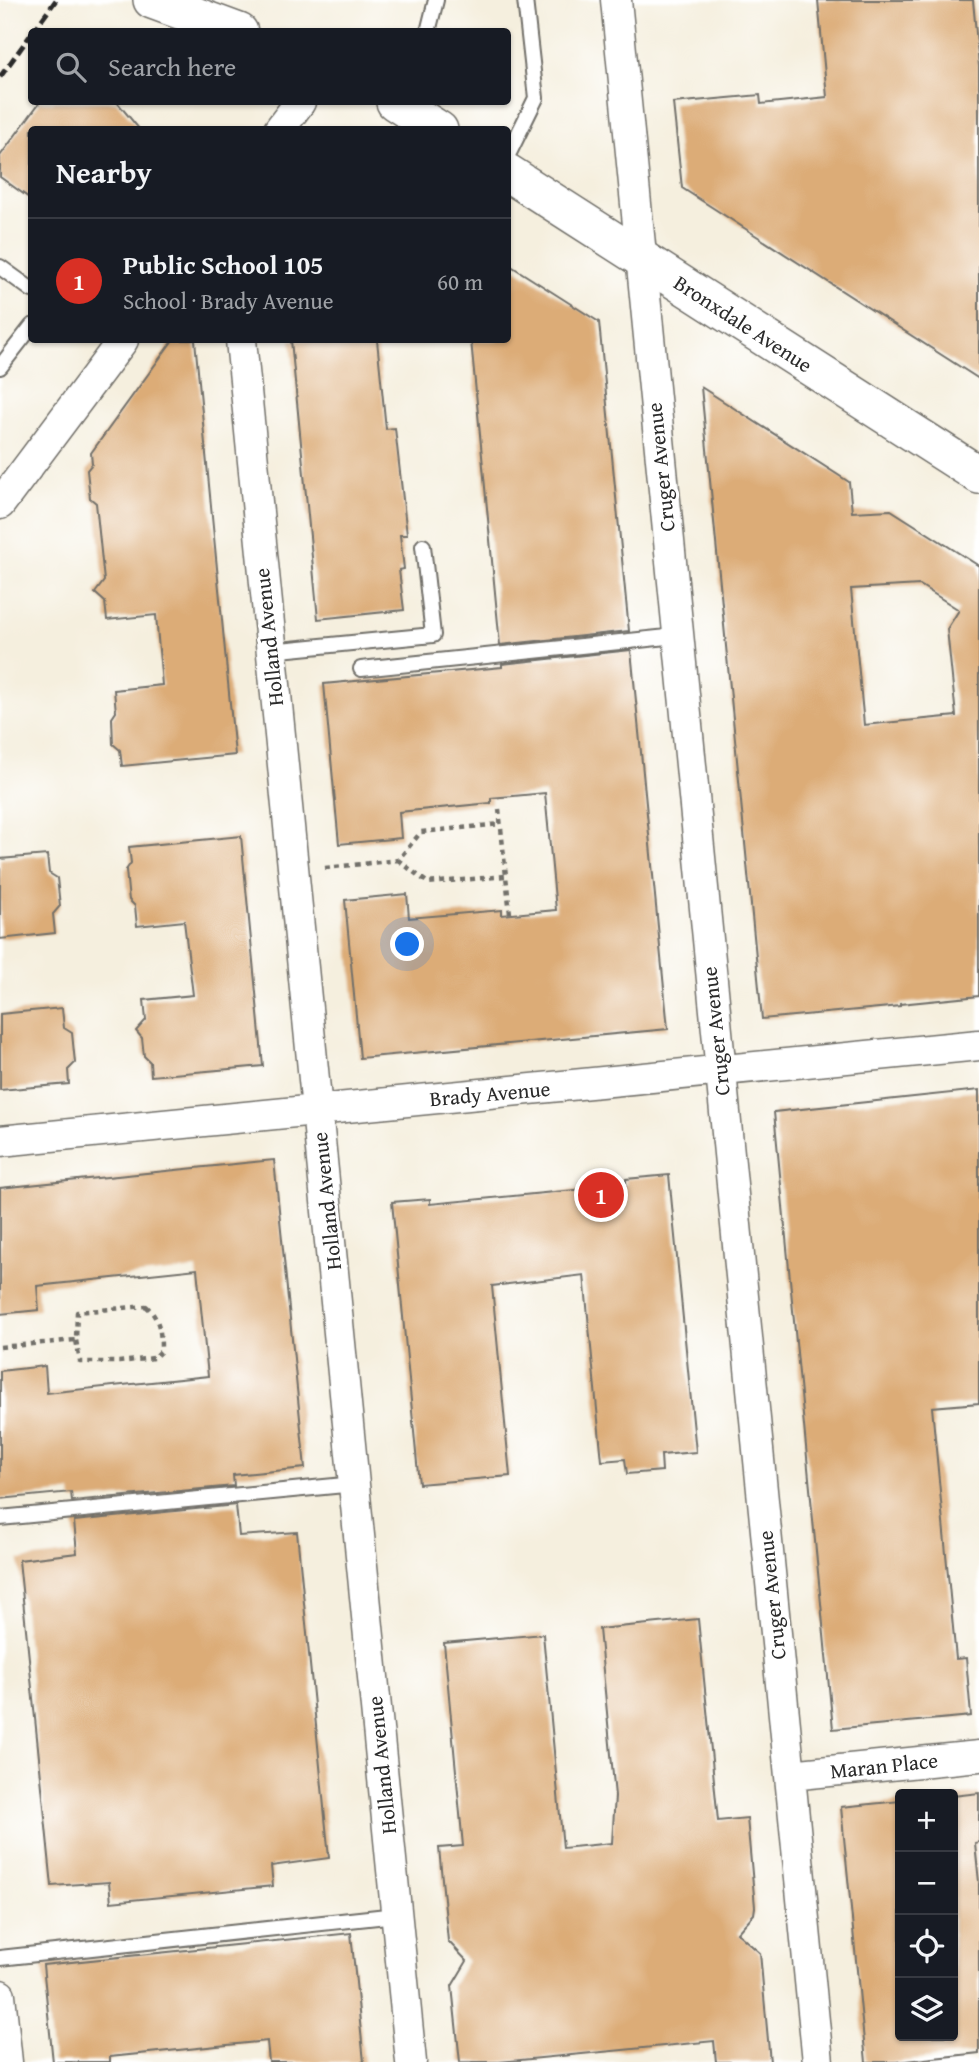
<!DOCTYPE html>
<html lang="en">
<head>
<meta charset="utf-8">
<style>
  :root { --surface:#171b24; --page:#20242c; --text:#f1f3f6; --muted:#9ea1a6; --line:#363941; --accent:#d93025 }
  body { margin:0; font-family:"Gentium Book Plus",serif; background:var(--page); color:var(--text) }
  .controls { position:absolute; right:21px; bottom:21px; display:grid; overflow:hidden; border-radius:7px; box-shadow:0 2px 5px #0004 }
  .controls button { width:63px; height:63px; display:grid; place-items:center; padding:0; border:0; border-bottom:2px solid var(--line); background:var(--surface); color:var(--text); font:35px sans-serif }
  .you { position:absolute; left:408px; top:945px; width:24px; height:24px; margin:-18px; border:5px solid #fff; border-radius:50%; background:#1a73e8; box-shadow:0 0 0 10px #1a73e833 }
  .badge { display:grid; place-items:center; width:46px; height:46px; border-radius:50%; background:var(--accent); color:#fff; font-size:23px; font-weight:700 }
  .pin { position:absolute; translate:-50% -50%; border:4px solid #fff; box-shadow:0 2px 7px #0006 }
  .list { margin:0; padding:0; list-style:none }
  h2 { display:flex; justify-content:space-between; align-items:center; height:91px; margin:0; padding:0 28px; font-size:30px }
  h2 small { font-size:23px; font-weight:400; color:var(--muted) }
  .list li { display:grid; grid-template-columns:46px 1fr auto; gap:21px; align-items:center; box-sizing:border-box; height:126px; padding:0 28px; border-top:2px solid var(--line) }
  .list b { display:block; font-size:26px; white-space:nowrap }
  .list p { margin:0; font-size:23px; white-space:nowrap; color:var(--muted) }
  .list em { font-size:23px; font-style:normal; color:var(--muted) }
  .icon { flex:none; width:38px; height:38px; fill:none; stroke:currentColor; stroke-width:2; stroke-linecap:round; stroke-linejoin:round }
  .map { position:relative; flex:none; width:979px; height:2062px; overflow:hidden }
  .search { position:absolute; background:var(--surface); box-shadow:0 2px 5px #0004; left:28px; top:28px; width:483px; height:77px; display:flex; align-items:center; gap:18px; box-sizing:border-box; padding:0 24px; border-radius:7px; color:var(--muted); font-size:26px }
  .panel { position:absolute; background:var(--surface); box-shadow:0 2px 5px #0004; left:28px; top:126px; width:483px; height:217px; border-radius:7px }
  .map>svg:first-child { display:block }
</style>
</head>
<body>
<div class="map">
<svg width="979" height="2062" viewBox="0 0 979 2062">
  <rect width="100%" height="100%" fill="#fff"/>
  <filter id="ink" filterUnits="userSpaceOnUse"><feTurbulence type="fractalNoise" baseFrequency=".0143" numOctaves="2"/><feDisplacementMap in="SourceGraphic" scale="14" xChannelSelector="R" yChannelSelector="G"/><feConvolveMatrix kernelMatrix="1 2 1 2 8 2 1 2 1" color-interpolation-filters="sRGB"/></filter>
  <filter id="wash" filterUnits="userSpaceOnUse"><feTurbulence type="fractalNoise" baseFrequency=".00686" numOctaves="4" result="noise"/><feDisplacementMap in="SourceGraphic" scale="28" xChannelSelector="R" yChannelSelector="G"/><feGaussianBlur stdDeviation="1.57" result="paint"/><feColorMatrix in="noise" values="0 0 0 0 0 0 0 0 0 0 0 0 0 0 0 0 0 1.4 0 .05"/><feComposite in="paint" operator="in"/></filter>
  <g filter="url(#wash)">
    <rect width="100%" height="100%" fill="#f5efde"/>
    <g id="blocks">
      <path fill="#dcac77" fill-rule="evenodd" d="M818,0h155l6,67v312l-297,-191 -9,-85 87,-8 1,9 66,-7z
        M40,102h77l23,28h-108v70l-32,-23v-21z
        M508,264l91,58 30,309 -129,14 -29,-305h37z
        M173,340h22l40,415 -113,11 -2,-16 -7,-6 -1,-26 4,-6 -2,-22 48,-5 -6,-70 -49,5 -2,-18 -10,-9 9,-12 -8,-78 -6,-5 -3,-28 5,-6 -1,-11z
        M291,340h86l9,89 9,-1 12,107h-7l4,34 -5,1 5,40 -86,9z
        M701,387l148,95 3,30 39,-2 88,56v430l-79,8v2l-138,13zM920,585l39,25 -12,19 9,87 -92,9 -13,-136z
        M631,650l37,379 -308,29 -15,-158 62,-6 2,24 93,-8v5l54,-5 -11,-117 -54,5v5l-92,9 2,26 -62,6 -15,-160 178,-17v-3z
        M241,836l22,230 -112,10 -1,-14 -6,-6 -2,-18 -6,-7 10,-11 -2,-20 49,-5 -9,-74 -47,5 -2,-20 -6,-6 -1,-9 -2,-21 5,-7 -2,-16z
        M47,855l2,18 8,5 3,28 -7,8 2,19 -55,6v-80z
        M62,1008l2,20 8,5 3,30 -7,7 1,14 -69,6v-76z
        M979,1090v313l-47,4 24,252 10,-1 5,58 -138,13 -59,-617z
        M274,1160l31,308 -72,7 1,11 -162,15 -1,-9 -71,7v-128l45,-5 2,27 161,-17 -11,-107 -160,17 2,24 -39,4v-126z
        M669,1175l27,277 -35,3 1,16 -35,3 -2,-15 -23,2 -18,-186 -92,11 18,190 -91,8 -27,-282 38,-3v5l196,-19v-6z
        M236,1505l3,31 58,-4 32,326 -58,8 2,20 -162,16 -2,-20 -57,4 -33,-326 58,-7 -3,-32z
        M698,1619l20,202 29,-3 8,89 -1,7 -17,19 23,20 10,109h-54l-2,-21 -215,21h-39l-8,-76 15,-25 -19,-20 -9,-93 24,-2 -19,-203 99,-9 20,214 49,-5 3,-47 -16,-167z
        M979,1793v49l-4,1 4,39v171l-82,9h-31l-25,-255 59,-6v235h53v-240z
        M351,1933l13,129h-95l-2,-21 -157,16v5h-57l-10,-97z"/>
    </g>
  </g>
  <g filter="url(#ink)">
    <use href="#blocks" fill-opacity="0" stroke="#72706a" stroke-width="2"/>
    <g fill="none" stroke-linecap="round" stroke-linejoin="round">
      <g stroke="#72706a" stroke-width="18">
        <path id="service" d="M428,32l8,-32
          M508,155l28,-57 -11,-98
          M0,267l32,23
          M0,367l32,-41
          M270,651l163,-16 -10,-89
          M361,669l316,-33
          M0,1518l355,-34
          M0,1958l396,-43"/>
      </g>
      <g stroke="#72706a" stroke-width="33">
        <path id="minor" d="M616,0l202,2062
          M279,130l21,-28
          M241,340l170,1722
          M0,504l123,-164
          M0,1141l979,-96
          M790,1775l189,-19
          M0,1995l7,67"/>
      </g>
      <g stroke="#72706a" stroke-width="40">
        <path id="tertiary" d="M152,0l87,32
          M395,102l44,28
          M508,173l471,302"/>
      </g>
      <path stroke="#72706a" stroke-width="4.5" stroke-dasharray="5 5" stroke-linecap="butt" d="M499,809l11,105
        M398,860l30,23 78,-7
        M325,868l73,-8 23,-28 79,-8
        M146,1306c14,13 15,26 15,45l-7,7 -35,4h-39l-4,-22 1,-28z
        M0,1347l76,-7"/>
      <use href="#service" stroke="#fff" stroke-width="14"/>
      <use href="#minor" stroke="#fff" stroke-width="30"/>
      <use href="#tertiary" stroke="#fff" stroke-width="37"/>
      <path stroke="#2b2b2b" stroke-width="5" stroke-dasharray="10 5" stroke-linecap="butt" d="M33,32l23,-32
        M0,77l32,-44"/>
    </g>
  </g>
  <g text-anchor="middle" stroke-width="6" stroke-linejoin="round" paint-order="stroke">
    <g font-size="21" fill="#2b2b2b" stroke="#fff">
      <text transform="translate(743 324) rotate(33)" y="7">Bronxdale Avenue</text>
      <text transform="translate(661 467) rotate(-96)" y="7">Cruger Avenue</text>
      <text transform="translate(269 637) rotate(-96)" y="7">Holland Avenue</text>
      <text transform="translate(716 1031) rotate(-96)" y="7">Cruger Avenue</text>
      <text transform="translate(490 1094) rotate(-5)" y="7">Brady Avenue</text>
      <text transform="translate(327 1201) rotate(-96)" y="7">Holland Avenue</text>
      <text transform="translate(772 1595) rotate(-96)" y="7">Cruger Avenue</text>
      <text transform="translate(382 1765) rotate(-96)" y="7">Holland Avenue</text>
      <text transform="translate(884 1766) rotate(-6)" y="7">Maran Place</text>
    </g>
  </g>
</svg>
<div class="controls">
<button>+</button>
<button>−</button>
<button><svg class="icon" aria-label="locate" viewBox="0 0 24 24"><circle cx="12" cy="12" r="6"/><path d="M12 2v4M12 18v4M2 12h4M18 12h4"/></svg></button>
<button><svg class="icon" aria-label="layers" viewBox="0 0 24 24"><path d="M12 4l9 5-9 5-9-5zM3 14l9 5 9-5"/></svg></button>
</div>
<div class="you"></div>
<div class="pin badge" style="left:601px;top:1195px">1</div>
<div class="search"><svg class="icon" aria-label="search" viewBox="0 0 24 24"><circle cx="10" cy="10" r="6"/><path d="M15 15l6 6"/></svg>Search here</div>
<section class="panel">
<h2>Nearby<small></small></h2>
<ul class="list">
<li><span class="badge">1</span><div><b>Public School 105</b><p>School · Brady Avenue</p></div><em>60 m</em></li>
</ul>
</section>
</div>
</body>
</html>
